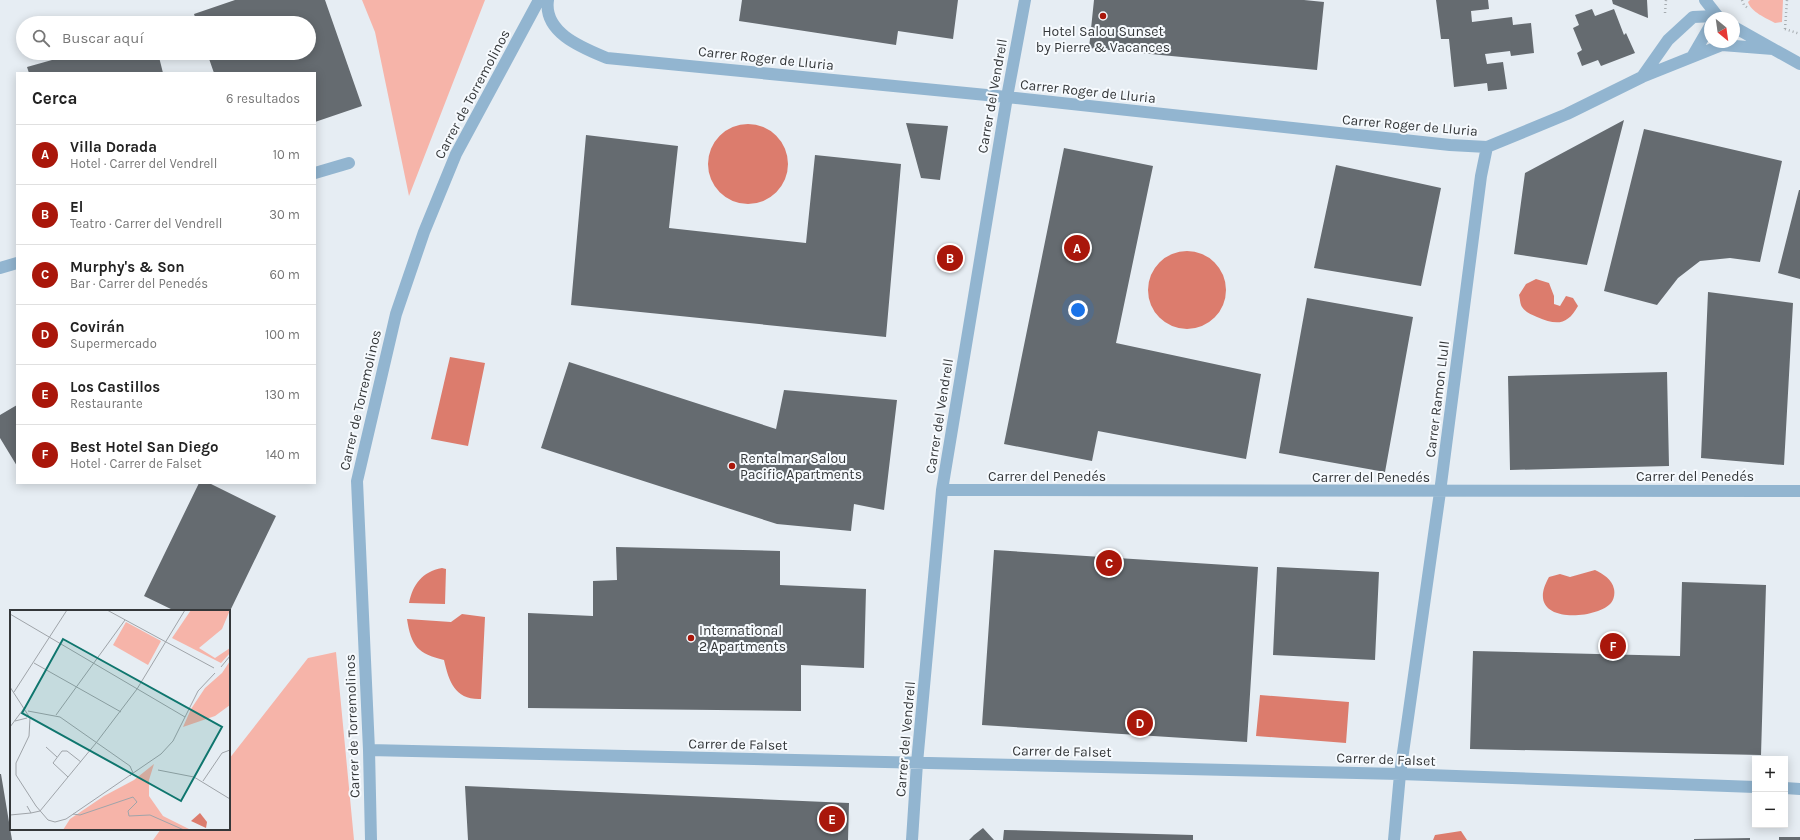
<!DOCTYPE html>
<html lang="es">
<head>
<meta charset="utf-8">
<style>
  :root { --surface:#fff; --page:#f6f6f6; --text:#222; --muted:#767676; --line:#e0e0e0; --accent:#a9170b }
  body { margin:0; font-family:Karla,sans-serif; background:var(--page); color:var(--text) }
  .controls { position:absolute; right:12px; bottom:12px; display:grid; overflow:hidden; border-radius:0px; box-shadow:0 2px 10px #0003 }
  .controls button { width:36px; height:36px; display:grid; place-items:center; padding:0; border:0; border-bottom:1px solid var(--line); background:var(--surface); color:var(--text); font:20px sans-serif }
  .compass { position:absolute; left:1704px; top:12px; width:36px; height:36px; border-radius:50%; background:var(--surface); box-shadow:0 2px 10px #0003; rotate:151deg }
  .you { position:absolute; left:1078px; top:310px; width:14px; height:14px; margin:-10px; border:3px solid #fff; border-radius:50%; background:#1a73e8; box-shadow:0 0 0 6px #1a73e833 }
  .badge { display:grid; place-items:center; width:26px; height:26px; border-radius:50%; background:var(--accent); color:#fff; font-size:13px; font-weight:700 }
  .pin { position:absolute; translate:-50% -50%; border:2px solid #fff; box-shadow:0 1px 4px #0006 }
  .list { margin:0; padding:0; list-style:none }
  h2 { display:flex; justify-content:space-between; align-items:center; height:52px; margin:0; padding:0 16px; font-size:17px }
  h2 small { font-size:13px; font-weight:400; color:var(--muted) }
  .list li { display:grid; grid-template-columns:26px 1fr auto; gap:12px; align-items:center; box-sizing:border-box; height:60px; padding:0 16px; border-top:1px solid var(--line) }
  .list b { display:block; font-size:15px; white-space:nowrap }
  .list p { margin:0; font-size:13px; white-space:nowrap; color:var(--muted) }
  .list em { font-size:13px; font-style:normal; color:var(--muted) }
  .icon { flex:none; width:22px; height:22px; fill:none; stroke:currentColor; stroke-width:2; stroke-linecap:round; stroke-linejoin:round }
  .map { position:relative; flex:none; width:1800px; height:840px; overflow:hidden }
  .search { position:absolute; background:var(--surface); box-shadow:0 2px 10px #0003; left:16px; top:16px; width:300px; height:44px; display:flex; align-items:center; gap:10px; box-sizing:border-box; padding:0 14px; border-radius:22px; color:var(--muted); font-size:15px }
  .panel { position:absolute; background:var(--surface); box-shadow:0 2px 10px #0003; left:16px; top:72px; width:300px; height:412px; border-radius:0px }
  .map>svg:first-child { display:block }
</style>
</head>
<body>
<div class="map">
<svg width="1800" height="840" viewBox="0 0 1800 840">
  <rect width="100%" height="100%" fill="#e6edf3"/>
  <path fill="#f6b4a9" d="M362,0h123l-76,196 -34,-164z
    M1750,0h33l-1,22 -7,1c-9,-5 -24,-11 -27,-21z
    M336,652l18,188h-201l8,-11h68v-70l79,-101z"/>
  <path fill="#dc7c6d" d="M708 164a40 40 0 1 1 80 0a40 40 0 1 1-80 0Z
    M1148 290a39 39 0 1 1 78 0a39 39 0 1 1-78 0Z
    M1536,279l13,4 5,13v8l6,2 6,-10 7,2 5,8c-11,20 -22,19 -41,11 -5,-2 -12,-5 -15,-10 -2,-3 -2,-9 -3,-12l7,-11z
    M450,357l35,6 -17,83 -37,-7z
    M442,568l4,1 -1,35 -36,-1c4,-19 13,-31 33,-35z
    M1595,570c8,4 17,9 19,19 1,5 0,10 -3,14 -14,17 -90,23 -62,-26l11,-3 10,3z
    M462,614l23,3 -4,82c-26,1 -32,-17 -37,-39 -26,-6 -33,-14 -37,-41l44,3z
    M1260,695l89,7 -3,41 -90,-7z
    M1461,831l6,9h-34l2,-5z"/>
  <path fill="#656b70" d="M235,0h90l37,106 -47,16v-49h-101l-7,-20h102v-30h-112l-3,-9z
    M742,0h216l-5,39 -55,-8 -2,14 -157,-24z
    M1094,0h210l20,2 -7,68 -228,-22z
    M1436,0h52l1,9 -18,2 1,11 40,-5 1,8 18,-2 3,30 -23,3 -1,-5 -25,3 2,10 16,-2 4,27 -19,2 -1,-8 -33,4 -5,-48h-8z
    M1612,0h35l1,18 -35,-14z
    M1592,9l3,7 19,-7 10,26 2,-2 9,20 -34,13 -3,-6 -16,6 -5,-13 5,-3 -9,-22 6,-3 -4,-10z
    M77,53h81l5,20h-134l-2,-6z
    M1624,120l-37,145 -73,-11 11,-81z
    M906,123l42,3 -8,54 -19,-2z
    M1644,129l138,32 -22,101 -30,-4 -30,3 -22,17 -21,27 -53,-14z
    M586,135l92,11 -9,82 137,15 9,-88 86,9 -15,173 -315,-32z
    M1064,148l89,18 -37,177 145,31 -15,85 -148,-28 -6,30 -88,-17z
    M1336,165l105,23 -20,98 -107,-18z
    M1799,190h1v89l-22,-6z
    M1708,292l85,11 -9,162 -83,-7z
    M1307,298l106,19 -28,155 -106,-19z
    M569,362l207,67 8,-39 113,10 -13,110 -30,-6 -3,27 -74,-7 -236,-76z
    M1667,372l2,94 -159,4 -2,-94z
    M17,405v61l-17,-28v-23z
    M199,483h10l67,33 -46,95h-55l-31,-15z
    M616,547l164,4v34l86,4 -2,79 -63,-3v46l-273,-3v-95l65,3v-35l24,-1z
    M994,550l264,17 -11,175 -265,-17z
    M1277,567l102,5 -4,88 -102,-5z
    M1682,582l84,3 -5,170 -291,-6 3,-98 207,5z
    M0,774h1l11,66h-12z
    M465,786l384,17 -1,37h-380z
    M983,828l11,12h-25l5,-5z
    M1004,830l189,5v5h-190z
    M1779,837h21v3h-21z
    M1750,838v2h-56v-1z"/>
  <g fill="none" stroke-linecap="round" stroke-linejoin="round">
    <path stroke="#a6acb0" stroke-width="2.5" stroke-dasharray="1 3" stroke-linecap="butt" d="M1742,0l2,5 5,4
      M1665,13l1,-13
      M1785,29l15,5
      M1785,29l2,-29"/>
    <path stroke="#92b5d0" stroke-width="12" d="M315,173l34,-10
      M0,268l17,-5"/>
    <path stroke="#92b5d0" stroke-width="12" d="M548,0c-5,33 35,48 59,58l400,39 443,48 37,2 80,-33 75,-37 80,-32 51,4
      M1705,0l14,18
      M1734,27l66,37
      M1692,57l18,-31
      M1642,77l26,-37 25,-23 23,-1
      M942,490l858,1
      M369,750l1031,24 355,13
      M1785,788l15,1
      M371,840l-2,-90 -12,-269 39,-167 28,-82 32,-78 83,-154
      M912,840l5,-77 25,-273 65,-393 18,-97
      M1394,840l6,-66 40,-282 41,-316 6,-29"/>
  </g>
  <g fill="#a9170b" stroke="#f6fafe" stroke-width="1.5">
    <circle cx="1103" cy="16" r="4"/>
    <circle cx="732" cy="466" r="4"/>
    <circle cx="691" cy="638" r="4"/>
  </g>
  <g text-anchor="middle" stroke-width="4" stroke-linejoin="round" paint-order="stroke">
    <g font-size="14" fill="#343739" stroke="#f6fafe" text-anchor="start">
      <text x="1103" y="36" text-anchor="middle">Hotel Salou Sunset<tspan x="1103" dy="16">by Pierre &amp; Vacances</tspan></text>
      <text x="740" y="463">Rentalmar Salou<tspan x="740" dy="16">Pacific Apartments</tspan></text>
      <text x="699" y="635">International<tspan x="699" dy="16">2 Apartments</tspan></text>
    </g>
    <g font-size="14" fill="#343739" stroke="#f6fafe">
      <text transform="translate(766 58) rotate(6)" y="5">Carrer Roger de Lluria</text>
      <text transform="translate(1088 91) rotate(6)" y="5">Carrer Roger de Lluria</text>
      <text transform="translate(472 94) rotate(-62)" y="5">Carrer de Torremolinos</text>
      <text transform="translate(992 96) rotate(-80)" y="5">Carrer del Vendrell</text>
      <text transform="translate(1410 125) rotate(5)" y="5">Carrer Roger de Lluria</text>
      <text transform="translate(1437 399) rotate(-83)" y="5">Carrer Ramon Llull</text>
      <text transform="translate(360 400) rotate(-77)" y="5">Carrer de Torremolinos</text>
      <text transform="translate(939 416) rotate(-81)" y="5">Carrer del Vendrell</text>
      <text x="1047" y="481">Carrer del Penedés</text>
      <text x="1695" y="481">Carrer del Penedés</text>
      <text x="1371" y="482">Carrer del Penedés</text>
      <text transform="translate(352 726) rotate(-92)" y="5">Carrer de Torremolinos</text>
      <text transform="translate(905 739) rotate(-85)" y="5">Carrer del Vendrell</text>
      <text transform="translate(738 744) rotate(1)" y="5">Carrer de Falset</text>
      <text transform="translate(1062 751) rotate(1)" y="5">Carrer de Falset</text>
      <text transform="translate(1386 759) rotate(2)" y="5">Carrer de Falset</text>
    </g>
  </g>
  <g transform="translate(10 610)">
    <rect width="220" height="220" fill="#e6edf3"/>
    <path d="M181,0h39l-8,19 -23,19 16,10 15,-10v5l-9,10 -49,-25zM116,12l35,19 -13,24 -35,-20zM220,51v44l-15,11 -32,11 8,-18 14,-21 17,-15zM144,154l-5,16v16l14,20 28,14h-128l7,-11 34,-23 30,-16z" fill="#f6b4a9"/>
    <path d="M190,203l7,9 -1,6 -15,-7z" fill="#dc7c6d"/>
    <path fill="none" stroke="#9fa4a9" stroke-width="1" d="M97,0l107,58M0,4l175,103M24,53l87,49M211,57l9,-11M0,77l20,31 -1,18 -13,27v12l20,31 12,14 7,2 11,-3 95,-65 12,-13 25,-50 17,-18M4,82l53,-82M18,101l32,6 70,49 3,7 -3,3M46,105l69,-95M5,111l12,-3M0,117l15,-20M36,137l11,10M148,160l36,7 36,22M58,167l-15,-14 9,-12h5l14,11M193,171l19,-28 8,-3M17,196l4,7 9,-2 56,-68 41,-54 48,-79M63,204l7,1 53,-18 4,5 -9,9 1,5 21,-1 34,15M0,205l21,-2"/>
    <path fill="#0f766e" fill-opacity="0.15" stroke="#0f766e" stroke-width="2" d="M53,29l159,88 -41,74 -159,-88z"/>
    <rect width="220" height="220" fill="none" stroke="#343739" stroke-width="2"/>
  </g>
</svg>
<div class="controls">
<button>+</button>
<button>−</button>
</div>
<svg class="compass" viewBox="-18 -18 36 36"><path d="M0-13l5 13h-10z" fill="#e53935"/><path d="M0 13l5-13h-10z" fill="#767676"/></svg>
<div class="you"></div>
<div class="pin badge" style="left:1077px;top:248px">A</div>
<div class="pin badge" style="left:950px;top:258px">B</div>
<div class="pin badge" style="left:1109px;top:563px">C</div>
<div class="pin badge" style="left:1140px;top:723px">D</div>
<div class="pin badge" style="left:832px;top:819px">E</div>
<div class="pin badge" style="left:1613px;top:646px">F</div>
<div class="search"><svg class="icon" aria-label="search" viewBox="0 0 24 24"><circle cx="10" cy="10" r="6"/><path d="M15 15l6 6"/></svg>Buscar aquí</div>
<section class="panel">
<h2>Cerca<small>6 resultados</small></h2>
<ul class="list">
<li><span class="badge">A</span><div><b>Villa Dorada</b><p>Hotel · Carrer del Vendrell</p></div><em>10 m</em></li>
<li><span class="badge">B</span><div><b>El</b><p>Teatro · Carrer del Vendrell</p></div><em>30 m</em></li>
<li><span class="badge">C</span><div><b>Murphy's &amp; Son</b><p>Bar · Carrer del Penedés</p></div><em>60 m</em></li>
<li><span class="badge">D</span><div><b>Covirán</b><p>Supermercado</p></div><em>100 m</em></li>
<li><span class="badge">E</span><div><b>Los Castillos</b><p>Restaurante</p></div><em>130 m</em></li>
<li><span class="badge">F</span><div><b>Best Hotel San Diego</b><p>Hotel · Carrer de Falset</p></div><em>140 m</em></li>
</ul>
</section>
</div>
</body>
</html>
